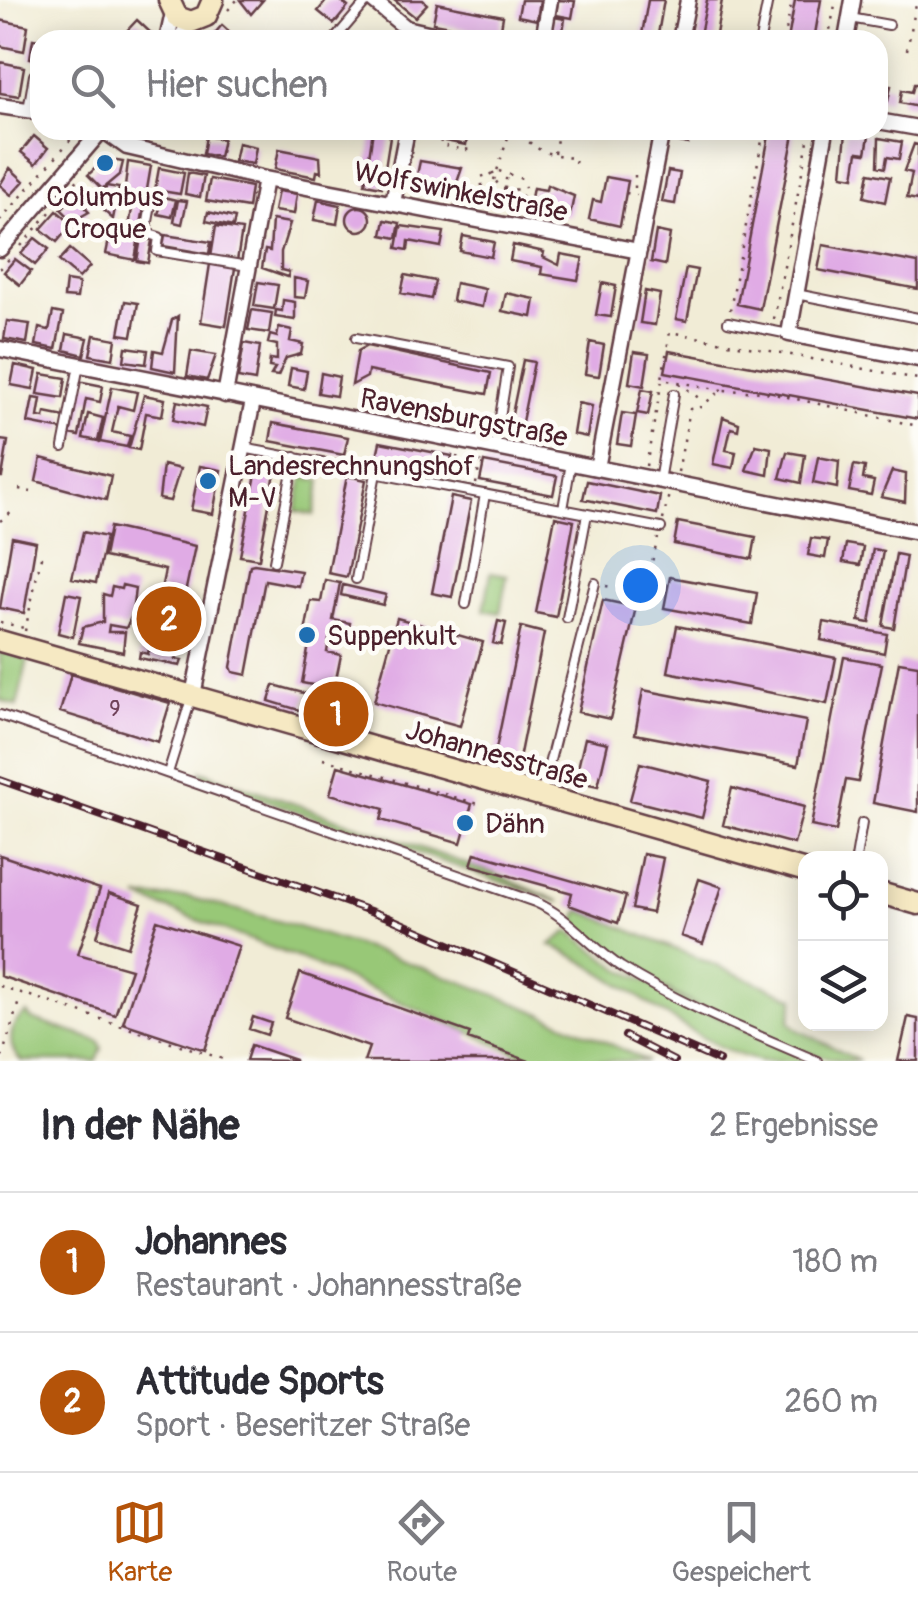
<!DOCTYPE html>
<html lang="de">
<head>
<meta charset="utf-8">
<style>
  :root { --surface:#fff; --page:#f7f7f7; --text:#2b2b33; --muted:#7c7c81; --line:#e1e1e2; --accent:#b45309 }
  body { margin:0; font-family:Pangolin,sans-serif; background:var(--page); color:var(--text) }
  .controls { position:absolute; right:30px; bottom:30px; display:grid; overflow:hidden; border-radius:20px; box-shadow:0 5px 25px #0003 }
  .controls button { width:90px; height:90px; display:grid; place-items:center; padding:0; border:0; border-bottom:2px solid var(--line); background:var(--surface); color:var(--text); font:50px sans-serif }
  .you { position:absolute; left:640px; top:585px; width:35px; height:35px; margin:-25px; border:8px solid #fff; border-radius:50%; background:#1a73e8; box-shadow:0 0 0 15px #1a73e833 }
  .badge { display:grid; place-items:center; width:65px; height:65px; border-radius:50%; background:var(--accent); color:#fff; font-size:32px; font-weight:700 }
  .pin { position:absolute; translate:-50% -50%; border:5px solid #fff; box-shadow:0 2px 10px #0006 }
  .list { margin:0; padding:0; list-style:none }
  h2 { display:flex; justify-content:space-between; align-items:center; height:130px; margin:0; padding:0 40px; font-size:42px }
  h2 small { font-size:32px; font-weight:400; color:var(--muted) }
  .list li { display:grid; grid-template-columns:65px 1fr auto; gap:30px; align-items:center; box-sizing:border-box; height:140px; padding:0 40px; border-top:2px solid var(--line) }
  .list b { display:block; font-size:38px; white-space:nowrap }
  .list p { margin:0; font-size:32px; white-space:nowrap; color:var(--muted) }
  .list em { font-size:32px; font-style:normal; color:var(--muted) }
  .icon { flex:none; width:55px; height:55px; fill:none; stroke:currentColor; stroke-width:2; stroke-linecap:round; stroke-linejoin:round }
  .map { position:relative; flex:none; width:918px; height:1061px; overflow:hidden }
  .search { position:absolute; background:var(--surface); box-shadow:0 5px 25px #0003; left:30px; right:30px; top:30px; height:110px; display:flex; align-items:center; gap:25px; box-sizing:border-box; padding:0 35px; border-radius:30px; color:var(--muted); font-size:38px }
  .sheet { height:410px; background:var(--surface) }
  nav { display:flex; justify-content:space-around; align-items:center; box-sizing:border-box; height:140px; border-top:2px solid var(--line); background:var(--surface); font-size:28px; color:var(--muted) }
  nav a { display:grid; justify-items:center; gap:5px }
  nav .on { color:var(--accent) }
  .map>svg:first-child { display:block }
</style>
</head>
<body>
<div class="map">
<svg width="918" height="1061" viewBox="0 0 918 1061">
  <rect width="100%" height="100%" fill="#fdfcf7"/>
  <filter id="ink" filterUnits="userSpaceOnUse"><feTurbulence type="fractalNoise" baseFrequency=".01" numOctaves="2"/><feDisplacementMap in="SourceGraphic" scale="20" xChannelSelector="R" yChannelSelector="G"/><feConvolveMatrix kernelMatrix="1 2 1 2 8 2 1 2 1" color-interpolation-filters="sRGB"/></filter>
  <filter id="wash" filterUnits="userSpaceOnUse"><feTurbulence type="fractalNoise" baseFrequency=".0048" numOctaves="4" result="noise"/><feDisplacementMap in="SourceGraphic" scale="40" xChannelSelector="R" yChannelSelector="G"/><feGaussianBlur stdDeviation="2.25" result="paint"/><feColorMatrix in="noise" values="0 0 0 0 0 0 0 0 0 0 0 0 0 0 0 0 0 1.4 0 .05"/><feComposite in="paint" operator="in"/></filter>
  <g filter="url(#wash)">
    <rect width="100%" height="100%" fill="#f1ecd6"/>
    <path fill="#98c877" stroke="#717451" stroke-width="2.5" d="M303,477l18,4 -7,34 -18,-4z
      M491,572l16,3 -7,38 -16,-3z
      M0,651l28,8 -11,47 -17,-6z
      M201,771l294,103 65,28 -357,-123z
      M188,897c160,40 311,93 459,164h-111l-237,-103 -161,-60z
      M580,910l215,88 -5,23 7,8 63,32c-84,0 -219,-83 -286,-134z
      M569,931l50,37 190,93c-15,0 -33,0 -47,0 -67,-12 -145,-89 -212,-116z
      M27,1013l4,6 68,22 3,7 -5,13h-75c-17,-12 -13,-39 5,-48z"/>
    <g id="blocks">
      <path fill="#e0abe5" d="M240,0h23l-12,14z
        M327,0h13l8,7 -14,17 -16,-13z
        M394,0h29l4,4 -12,13z
        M521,0h19l-3,20 -19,-4z
        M558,0l17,1 -3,17 -16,-3z
        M648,0h16l-7,40h-16z
        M707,0h15l-7,40h-16z
        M795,0h26l-7,40h-26z
        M437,3l66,13 -3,19 -67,-12z
        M554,17l11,2 -3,18 -12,-2z
        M0,20l28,6 -4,25 -24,-5z
        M137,20l14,13 -7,7h-19l-4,-3z
        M222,25l14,13 -27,2z
        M33,39l7,1v20l-10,-2z
        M0,62l24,5 -5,29 -19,-3z
        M878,84l13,2 -3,15 -10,-2z
        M914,84h4v23l-18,-4 2,-13 10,2z
        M373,130h18l-9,57 -17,-3z
        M448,130h20l-2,15 -21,-4z
        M676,130h15l-3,14 -14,-3z
        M770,130l24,4 -34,175 -23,-5z
        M846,132l23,4 -3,17 -8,-1 -4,25 -12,-2z
        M34,136l14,12 -12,16 -15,-12z
        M206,136l17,3 -4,18 -16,-3z
        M879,138l23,4 -3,17 -12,-2 -2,11 -7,-2z
        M238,143l18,4 -3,17 -19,-3z
        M914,144l4,1v55l-11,-2 5,-25 -8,-2z
        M279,149l41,8 1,15 -4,-1 -1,6 -41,-8z
        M105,159l18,3 -3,12 -18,15 -14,-14z
        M420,161l42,7 -10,29 -32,-6 -9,-12 6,-4z
        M128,162l23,4 -16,94 -29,-6 4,-19 17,4 7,-42 -10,-2z
        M10,168l14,13 -13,14 -11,-10z
        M159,168l25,5 -4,21 -25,-4z
        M668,171l12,2 -5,31 -13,-2z
        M188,173l16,3 -4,21 -15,-3z
        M869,173l21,4 -5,25 -21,-5z
        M606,177l22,4 -8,45 -31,-7 4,-19 8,2z
        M210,179l41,8 -3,21 -42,-7z
        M547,185l27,11 -4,20 -41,-8 4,-20 13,2z
        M106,186l13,2 -6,31 -9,-8z
        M79,191l12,12 -6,5 4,4 -16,9 -12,-12z
        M278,191l19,3 -3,20 -20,-3z
        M164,197l12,3 -4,17 -14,-3z
        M178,200l9,1 -5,23 -8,-2z
        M318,200l22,5 -3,19 -23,-4z
        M347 219a12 12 0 1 1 24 0a12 12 0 1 1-24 0Z
        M57,211l15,13 -15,18 -16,-13z
        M208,212l27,6 -2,9 -27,-6z
        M272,220l18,3 -9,29v18l8,2 -1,5 -26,-9 3,-18 5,1z
        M385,220l15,3 -3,15 -15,-3z
        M216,226l26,4 -5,31 -26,-4z
        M401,226l43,6 -3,15 -32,-6 -1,9 -11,-2z
        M656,231l14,3 -5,31 -14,-3z
        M165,235l46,7 -2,12 -46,-8z
        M463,236l31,6 -3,15 -31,-6z
        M35,238l14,11 -14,16 -14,-11z
        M141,238l11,2 -4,23 -11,-2z
        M513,245l31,7 -1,5 16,8 2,-11 22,4 -5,22 -37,-6 1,-7 -32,-6z
        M823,245l95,18v26l-100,-19z
        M70,249l20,17 -11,12 -20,-17z
        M15,259l16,12 -11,14 -16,-13z
        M210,264l25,4 -9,58 -25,-4z
        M686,268l11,2 -10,51 -11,-2z
        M405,275l30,6 -4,18 -30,-6z
        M294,278l14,3 -3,17 -11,-1z
        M66,281l13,2 -2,15 -13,-1z
        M258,282l20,3 -4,24 -20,-3z
        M455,283l30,6 -3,18 -30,-6z
        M602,283l14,3 -5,31 -15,-2z
        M645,291l15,3 -5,31 -15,-2z
        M506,293l29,6 -3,18 -30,-6z
        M283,300l12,2v18l-20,-3 1,-7 6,1z
        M125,301l13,2 -6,33 -13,-2z
        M252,310l20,3 -3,20 -21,-3z
        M53,312l10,2 -7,35 -20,-4 3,-17 10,2z
        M178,316l-3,56 -23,-5 2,-17 9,2 9,-32z
        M7,321l23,3 -3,19 -23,-4z
        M279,327l13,3 -2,11 13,3 -2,10 -15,4 -8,18 -7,-1 4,-7 -6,-1 1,-8 7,1v-15l-9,-2 2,-8 7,2z
        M67,334l21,4 -4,17 -20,-5z
        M94,335l22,4 -3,20 -23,-4z
        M590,342l14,3 -5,31 -14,-2z
        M244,343l16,3 -5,35 -17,-3z
        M367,346l124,27 -4,21 -119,-23 -1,6 -15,8 6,-34z
        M126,347l22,3 -2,14 -22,-3z
        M191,351l25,4 -9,25 -20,-4z
        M669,351l249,45v23l-253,-47z
        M634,352l15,2 -5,32 -15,-3z
        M523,360l11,2 -14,70 -11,-3z
        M15,365l22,5 -4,19 -22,-4z
        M291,368l16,3 -3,18 -16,-3z
        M321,373l18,4 -3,19 -18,-3z
        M42,374l24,4 -3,20 -25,-4z
        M78,381l25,5 -3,16 -14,-3 -7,37 -9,-2z
        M112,387l25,5 -4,18 -15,-4 -6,26 18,4 -3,11 -27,-5z
        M642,389l11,2 -5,24 -11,-2z
        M144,395l21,4 -3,17 -16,-3 -7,37 -10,-2z
        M33,398l8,1 -3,18 6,1 1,-5 20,4 -2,13 -35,-7z
        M177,401l30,6 -4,20 -30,-7z
        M578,403l14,3 -5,31 -14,-3z
        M622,413l14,2 -5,31 -14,-2z
        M88,414l15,4 -5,23 -15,-3z
        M723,417l16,6 -1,7 -7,-2 -5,22 10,2 -3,16 -20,-4z
        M273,423l75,14 -4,18 -74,-14z
        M0,440l8,1 -6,36h-2z
        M380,442l72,14 -3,19 -73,-15z
        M756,445l15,3 -3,27 -22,-5z
        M787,452l18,3 -4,28 -21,-5z
        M818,457l21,4 -2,27 -24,-5z
        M41,458l70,18 -5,24 -70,-19z
        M259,459l18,3 -18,97 -19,-3z
        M484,462l73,14 -4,19 -73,-14z
        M163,465l17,4 -10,32 -11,-2z
        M854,465l11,2 -2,12 11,2 -3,14 -22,-4z
        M200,466l21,4 -8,44 -22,-4z
        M892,471l14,3 -1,28 -24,-5z
        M347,476l19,4 -19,97 -19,-4z
        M587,481l73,15 -3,18 -74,-15z
        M451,497l20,4 -19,96 -20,-4z
        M555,517l19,4 -18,96 -20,-4z
        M678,522l78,15 -4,22 -78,-15z
        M110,527l85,19 -20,95 4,1 -4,17 7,1 -2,6 -41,-8 1,-6 8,2 17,-84 -61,-13z
        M83,532l23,5 -10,46 -24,-5z
        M12,537l24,5 -12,71 -24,-5z
        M811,538l17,2 -3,18 -17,-3z
        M846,544l17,3 -3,18 -17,-3z
        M873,549l10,2 -13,72 -11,-2z
        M896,554l10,2 -12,72 -11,-2z
        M254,564l47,7 -3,15 -33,-6 -18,95 -14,-3 -2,-5 19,-102z
        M670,577l87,16 -5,31 -88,-16z
        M325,580l15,3 -7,37 17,3 -3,15 -17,-4 -3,18 14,3 -7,34 -32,-6 7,-39 -6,-1 8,-42 10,1z
        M122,585l13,3 -3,27 -6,13 -17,-3 -1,7h17l-2,20 -44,-9 4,-16 20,-5v-28l7,2 2,-9 9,2z
        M343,585l43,10 -3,10 -42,-10z
        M66,593l15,3 -8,41 -15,-4z
        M603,600l33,7 -26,112 -32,-7z
        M397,618l86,24 -23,84 -86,-24z
        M498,621l8,2 -5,22 -8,-2z
        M824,622l63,12 -3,19 -63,-13z
        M677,626l159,32 -9,46 -159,-32z
        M521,627l23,6 -26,131 -24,-5z
        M844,657l38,7 -24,118 -12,-2 -10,51 -25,-5z
        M899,662l19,3v147l-45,-9z
        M71,674l99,29 -12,39 -98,-30z
        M274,685l33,9 -5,17 -33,-10z
        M643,690l163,31 -8,44 -163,-31z
        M347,701l12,4 -6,22 -38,-11 4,-13 25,7z
        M585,738l23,5 -10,43 -23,-5z
        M640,763l71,18 -9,37 -72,-18z
        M338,766l134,38 -11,39 -80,-23 3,-11 -54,-15z
        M732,788l72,19 -10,37 -71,-19z
        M475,853l151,43 -8,27 -49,-18 3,-12 -101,-28z
        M643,854l20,4 -11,55 -20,-4z
        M0,855l100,34 -22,65 53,15 -16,46 -115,-39z
        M699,879l23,8 -19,57 -22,-8z
        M109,893l33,11 -14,43 -31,-10z
        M157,920l82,26 -34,104 -82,-27z
        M300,973l170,60 -2,6 61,22h-165l5,-14 -84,-29z
        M253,1017l18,6 -4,12 -18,-6z
        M908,1017l10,2v42h-20z
        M251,1045l44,15v1l-49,-1z"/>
    </g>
  </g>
  <g filter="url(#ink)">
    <use href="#blocks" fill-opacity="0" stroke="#633e45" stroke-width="2.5"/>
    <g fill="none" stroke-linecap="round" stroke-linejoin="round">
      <g stroke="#633e45" stroke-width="12">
        <path id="lane" d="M850,18l39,7
          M334,40l34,-40
          M760,40l8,-40
          M28,110l6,-35 6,-3
          M152,199l-6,34 13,4 -2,14 91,15
          M796,294l122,24
          M728,322l61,12
          M356,338l152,29 -13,81
          M63,447l16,-82
          M243,448l418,80
          M659,481l15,-87
          M563,509l8,-46
          M274,561l21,-104
          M356,579l20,-106
          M466,604l19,-110
          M567,618l20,-104
          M0,715l535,187c33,14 56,45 86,65 62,39 130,65 196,94
          M168,773l23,-74
          M542,792l53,-209
          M856,858l6,-35"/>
      </g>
      <g stroke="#633e45" stroke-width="19">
        <path id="street" d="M372,0l34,28 52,12
          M167,40l6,-27
          M179,40l12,-18
          M543,40l7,-40
          M680,40l8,-40
          M846,40l7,-40
          M0,106l40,6
          M878,121l40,7
          M103,130l24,17 138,32 374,72
          M826,130l-37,204 129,25
          M393,203l14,-73
          M0,249l102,-119
          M0,349l918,183
          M225,395l40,-216
          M597,468l65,-338
          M193,695l60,-294"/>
      </g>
      <g stroke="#633e45" stroke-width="25">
        <path id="secondary" d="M169,0l8,17 14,5 15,-6 7,-16
          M0,641l806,230
          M880,893l38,11"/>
      </g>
      <path stroke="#633e45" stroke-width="2.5" stroke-dasharray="2.5 8" stroke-linecap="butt" d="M228,10l9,-10
        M784,40l8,-40
        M828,40l8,-40
        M907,50l10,-50
        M443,130l-3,15 27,5 4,-20
        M512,130l31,22 33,7 -1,4
        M554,153l5,-23
        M499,171l23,8 4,12c-10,17 -29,13 -43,4l-2,-18z
        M490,173l10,14 24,4
        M635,175v14
        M494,180l16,-49
        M626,193l11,2
        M485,197l13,-10
        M502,201l5,-27
        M455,202l3,-18
        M0,221l79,-91
        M21,246l60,-70
        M0,269l9,-10
        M730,310l34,-180
        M774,319l36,-189
        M679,383l25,19
        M722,390l-60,-11 8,-47 248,47
        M360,406c32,-5 91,4 116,24
        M646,466l16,-86
        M678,472l12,-63 9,-1 23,-18 43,2 153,34
        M453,479l5,-26
        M476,484l5,-27
        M19,489l12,3
        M663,520l6,-26
        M0,521l16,-12
        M606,586l38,8 14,-56
        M0,622l24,6
        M25,631l16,-74 -8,-2
        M323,759l159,46
        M0,986l229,75
        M2,1057l17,-56"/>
      <use href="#lane" stroke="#fff" stroke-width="8"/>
      <use href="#street" stroke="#fff" stroke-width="14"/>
      <use href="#secondary" stroke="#f6e9c3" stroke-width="20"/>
      <g stroke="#4a1f2b" stroke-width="8">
        <path id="rail" d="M0,780l387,137 332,144
          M625,1036l49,25"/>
      </g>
      <use href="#rail" stroke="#fdfcf7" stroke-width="4" stroke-dasharray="11" stroke-linecap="butt"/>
    </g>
  </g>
  <g fill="#1f6fb2" stroke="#fdfcf7" stroke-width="4">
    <circle cx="105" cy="163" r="10"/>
    <circle cx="208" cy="481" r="10"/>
    <circle cx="307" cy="635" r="10"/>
    <circle cx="465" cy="823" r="10"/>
  </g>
  <g text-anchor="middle" stroke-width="9" stroke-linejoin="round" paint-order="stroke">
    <g font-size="22" fill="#70425a">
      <text x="115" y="716">9</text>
    </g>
    <g font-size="28" fill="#4a1f2b" stroke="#fdfcf7">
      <text transform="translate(461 191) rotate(11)" y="10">Wolfswinkelstraße</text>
      <text transform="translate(464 417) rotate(11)" y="10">Ravensburgstraße</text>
      <text transform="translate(497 754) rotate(16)" y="10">Johannesstraße</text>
    </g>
    <g font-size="28" fill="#4a1f2b" stroke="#fdfcf7" text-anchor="start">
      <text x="105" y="206" text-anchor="middle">Columbus<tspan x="105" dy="32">Croque</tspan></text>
      <text x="228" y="475">Landesrechnungshof<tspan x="228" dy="32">M-V</tspan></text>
      <text x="327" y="645">Suppenkult</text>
      <text x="485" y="833">Dähn</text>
    </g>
  </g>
</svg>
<div class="controls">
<button><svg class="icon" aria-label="locate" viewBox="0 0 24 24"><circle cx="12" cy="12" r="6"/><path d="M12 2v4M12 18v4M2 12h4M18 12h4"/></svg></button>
<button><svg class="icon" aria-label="layers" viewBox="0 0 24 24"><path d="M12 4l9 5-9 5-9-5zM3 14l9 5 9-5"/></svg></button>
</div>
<div class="you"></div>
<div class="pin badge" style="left:336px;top:714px">1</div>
<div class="pin badge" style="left:169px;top:619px">2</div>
<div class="search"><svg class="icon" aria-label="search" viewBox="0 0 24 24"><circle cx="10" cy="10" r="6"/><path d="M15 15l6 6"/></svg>Hier suchen</div>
</div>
<section class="sheet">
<h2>In der Nähe<small>2 Ergebnisse</small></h2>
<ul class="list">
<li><span class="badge">1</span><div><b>Johannes</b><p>Restaurant · Johannesstraße</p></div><em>180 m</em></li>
<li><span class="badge">2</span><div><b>Attitude Sports</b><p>Sport · Beseritzer Straße</p></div><em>260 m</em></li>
</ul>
</section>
<nav>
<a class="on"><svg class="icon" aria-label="map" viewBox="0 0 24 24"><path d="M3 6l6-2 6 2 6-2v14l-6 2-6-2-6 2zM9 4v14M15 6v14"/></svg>Karte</a>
<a><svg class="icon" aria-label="directions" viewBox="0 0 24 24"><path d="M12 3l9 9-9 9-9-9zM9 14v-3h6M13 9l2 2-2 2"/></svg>Route</a>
<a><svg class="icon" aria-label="saved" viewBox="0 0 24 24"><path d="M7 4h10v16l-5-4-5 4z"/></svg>Gespeichert</a>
</nav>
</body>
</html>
